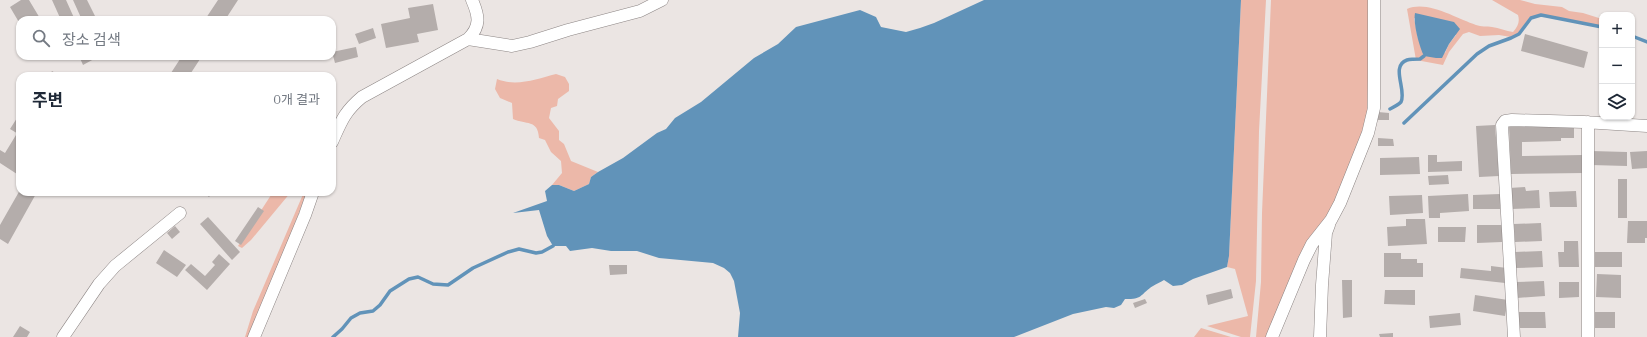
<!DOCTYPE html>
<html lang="ko">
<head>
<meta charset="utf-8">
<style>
  :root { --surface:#fff; --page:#f2f2f3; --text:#1f2937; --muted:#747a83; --line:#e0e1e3 }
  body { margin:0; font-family:"IBM Plex Serif","Noto Sans KR",serif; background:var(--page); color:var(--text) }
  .controls { position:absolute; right:12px; top:12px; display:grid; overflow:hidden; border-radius:8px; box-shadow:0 1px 3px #0004 }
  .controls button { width:36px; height:36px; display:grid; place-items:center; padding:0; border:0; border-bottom:1px solid var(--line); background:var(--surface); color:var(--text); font:20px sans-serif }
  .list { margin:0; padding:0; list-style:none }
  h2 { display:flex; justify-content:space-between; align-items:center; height:52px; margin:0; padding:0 16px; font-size:17px }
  h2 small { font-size:13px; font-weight:400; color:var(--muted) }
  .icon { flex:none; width:22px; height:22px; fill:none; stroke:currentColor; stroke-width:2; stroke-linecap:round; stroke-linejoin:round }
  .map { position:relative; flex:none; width:1647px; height:337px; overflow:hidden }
  .search { position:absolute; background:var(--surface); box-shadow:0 1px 3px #0004; left:16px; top:16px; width:320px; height:44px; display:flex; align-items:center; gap:10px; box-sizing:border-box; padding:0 14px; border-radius:12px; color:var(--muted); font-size:15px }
  .panel { position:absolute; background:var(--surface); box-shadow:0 1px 3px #0004; left:16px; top:72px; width:320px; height:124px; border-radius:12px }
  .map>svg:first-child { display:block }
</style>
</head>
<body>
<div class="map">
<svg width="1647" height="337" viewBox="0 0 1647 337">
  <rect width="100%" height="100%" fill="#ebe5e3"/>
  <path fill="#ecb8a9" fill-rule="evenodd" d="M1241,0h25l-7,131 -3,150 -6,56h-9l-34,-11 41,-10 -13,-47 -8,-2 2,-11z
    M1271,0h99l-3,116 -20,61 -78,160h-13l5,-55 1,-69z
    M1492,0h28l15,4 27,3 7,4 14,2 19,6v7l-61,-12 -11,3 -12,16 -7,4 -12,-2 -19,1 -11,-4 -6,2 -14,18 -6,13 -27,-5 -9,-51c21,-9 50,10 69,16 5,2 11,1 16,2 7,1 14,4 21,5 5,-6 7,-10 5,-17zM1414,18l42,17 -7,9 -4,9 -27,-14z
    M556,74l9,3 4,7v7l-11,8 -1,7 -6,2 -2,10 10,13v9l5,4 7,17 27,11 -7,5 -2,7 -15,7 -15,-6h-7l10,-12 -1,-12 -10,-9 -6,-12 -6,-2c-1,-19 -13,-13 -26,-19l-1,-16 -12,-5 -5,-9 2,-10c19,8 40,0 59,-5z
    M273,192h18l-40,48 -9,8 -4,-2z
    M304,192h3l-56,145h-6l8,-26z
    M1201,328l30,9h-37z"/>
  <path fill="#6193b9" d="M984,0h257l-12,256 -2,11 -34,12 -11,6 -9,1 -9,-6c-3,2 -8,4 -11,6 -13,8 -10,14 -28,13l-4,6 -7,3 -8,-1 -33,7 -59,23h-276l2,-24 -6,-32 -4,-8 -6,-5 -11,-5 -54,-5 -22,-7h-26l-19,-3 -22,3 -4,-5h-13l-6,-10 -8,-26 -26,3 34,-12 -2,-10 7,-6h7l15,6 15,-7 2,-7 7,-5 25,-14 34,-25 9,-4 9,-11 26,-16 53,-44 24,-14 18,-17 64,-17 16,7 5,10 25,5 14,-4 14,-5z
    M1415,13l39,9 6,7 -11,15 -7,14h-6l-12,-2c-5,-10 -11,-33 -9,-43z"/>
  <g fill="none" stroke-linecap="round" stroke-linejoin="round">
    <path stroke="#6193b9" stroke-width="3.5" d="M1632,36l15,6
      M1390,109c4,-2 8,-4 11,-7 6,-12 -11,-36 6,-42 4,-1 10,-1 13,-1l4,-3
      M1404,123l73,-69 12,-8 22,-8 8,-4 12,-16 10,-3 61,12
      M333,337l9,-8 9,-11 9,-5 13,-2 7,-6 10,-14 19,-12 9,-2 15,7 15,1 25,-17 35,-16 11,-3 17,4 6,-1 11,-6"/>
  </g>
  <path fill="#b4adab" d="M21,0h8l12,20h-21v4l-10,-17z
    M52,0h14l9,20h-14z
    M73,0h14l10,20h-15z
    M218,0h20l-13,20h-16l-3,-2z
    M433,4l5,26 -21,4 2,8 -33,6 -5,-24 29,-6 -2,-10z
    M373,28l3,10 -17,6 -4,-10z
    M1525,34l63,18 -4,16 -63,-17z
    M356,47l2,10 -23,6 -3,-11z
    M79,56h14l1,3 -11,6z
    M182,56h20l-13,20h-20z
    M52,71l8,5h-11z
    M1378,112l11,1v7h-11z
    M17,118l3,2v15l-10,-6z
    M1495,125l4,51 -20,1 -3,-51z
    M1574,126v12h-13v3l-39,1v14l61,-1 1,18 -73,1 -2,-47z
    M16,135l4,3v38l-20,-13v-13l5,3z
    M1378,138l15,1 1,7h-16z
    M1591,151l36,1v14l-36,-1z
    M1647,151v17l-15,1 -2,-17z
    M1428,155h9v7l25,-1v10l-34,1z
    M1419,157l1,17 -40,1v-17z
    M1448,175l1,9 -20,1 -1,-9z
    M1618,179h9v39h-9z
    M1525,187l1,4 13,-1 1,18 -29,1 -2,-21z
    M20,190v2h17l-29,52 -8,-5v-14z
    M1576,191l1,16h-27l-1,-15z
    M203,192h10l-4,5z
    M1468,194l1,17 -29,2v5h-11l-1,-22z
    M1500,194v15h-27v-14z
    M1422,195l1,18 -33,2 -1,-19z
    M258,207l6,4 -23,34 -6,-4z
    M208,217l32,35 -8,8 -32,-36z
    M1406,219h19l2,25 -39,2 -1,-19 19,-1z
    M1628,221h19v17h-2v5h-18z
    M1541,223l1,18 -27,1 -1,-18z
    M1477,225h25v17l-25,1z
    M175,226l5,6 -8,7 -5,-6z
    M1438,227h28l-1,15h-27z
    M1564,241h14l1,26h-20l-1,-15h6z
    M164,250l22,15 -9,12 -21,-14z
    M1542,251l1,16 -27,1 -1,-16z
    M1595,252h27v15h-27z
    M1384,253h17v6h16v4h6v14h-39z
    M219,254l11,10 -23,26 -22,-20 6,-6 14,12 10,-11 -3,-3z
    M609,265h18v9l-17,1z
    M1491,266l16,2 -2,15 -45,-5 1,-10 30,3z
    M1597,274l24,1v23l-25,-1z
    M1342,280h10v37l-9,1z
    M1544,281l1,15 -28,2 -1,-16z
    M1559,282h20v15l-20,1z
    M1231,289l2,9 -25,7 -2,-10z
    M1385,290h30v15l-31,-1z
    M1475,295l33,5 -3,16 -32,-5z
    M1145,299l2,4 -12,5 -2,-5z
    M1519,312h26l1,16h-27z
    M1595,312h20v16h-20z
    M1460,313l1,12 -31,3 -1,-12z
    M20,326l10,6 -3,5h-14z
    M1393,333v4h-13l-1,-3z"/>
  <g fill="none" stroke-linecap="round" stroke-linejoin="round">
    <g stroke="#8c8584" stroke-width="13">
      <path id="minor" d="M468,39l44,7 18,-4 38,-12 72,-19 22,-11
        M1588,122v215
        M332,142c9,-20 12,-30 30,-45l106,-58c13,-13 11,-23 4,-39
        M63,337l36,-53 16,-18 65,-53
        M254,337l51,-122 8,-23
        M1272,337l32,-77 8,-16 19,-24 9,-17 28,-70 6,-25v-108
        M1320,337l2,-52 4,-52 3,-8
        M1514,337l-12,-212 3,-4 7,-1 72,2 63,4"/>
    </g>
    <use href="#minor" stroke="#fff" stroke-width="12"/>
  </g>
</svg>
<div class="controls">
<button>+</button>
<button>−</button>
<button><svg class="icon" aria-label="layers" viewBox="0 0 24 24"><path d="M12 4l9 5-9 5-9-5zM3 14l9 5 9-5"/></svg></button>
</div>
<div class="search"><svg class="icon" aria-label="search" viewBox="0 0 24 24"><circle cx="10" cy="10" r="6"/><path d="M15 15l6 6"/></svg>장소 검색</div>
<section class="panel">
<h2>주변<small>0개 결과</small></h2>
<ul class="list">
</ul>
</section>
</div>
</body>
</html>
